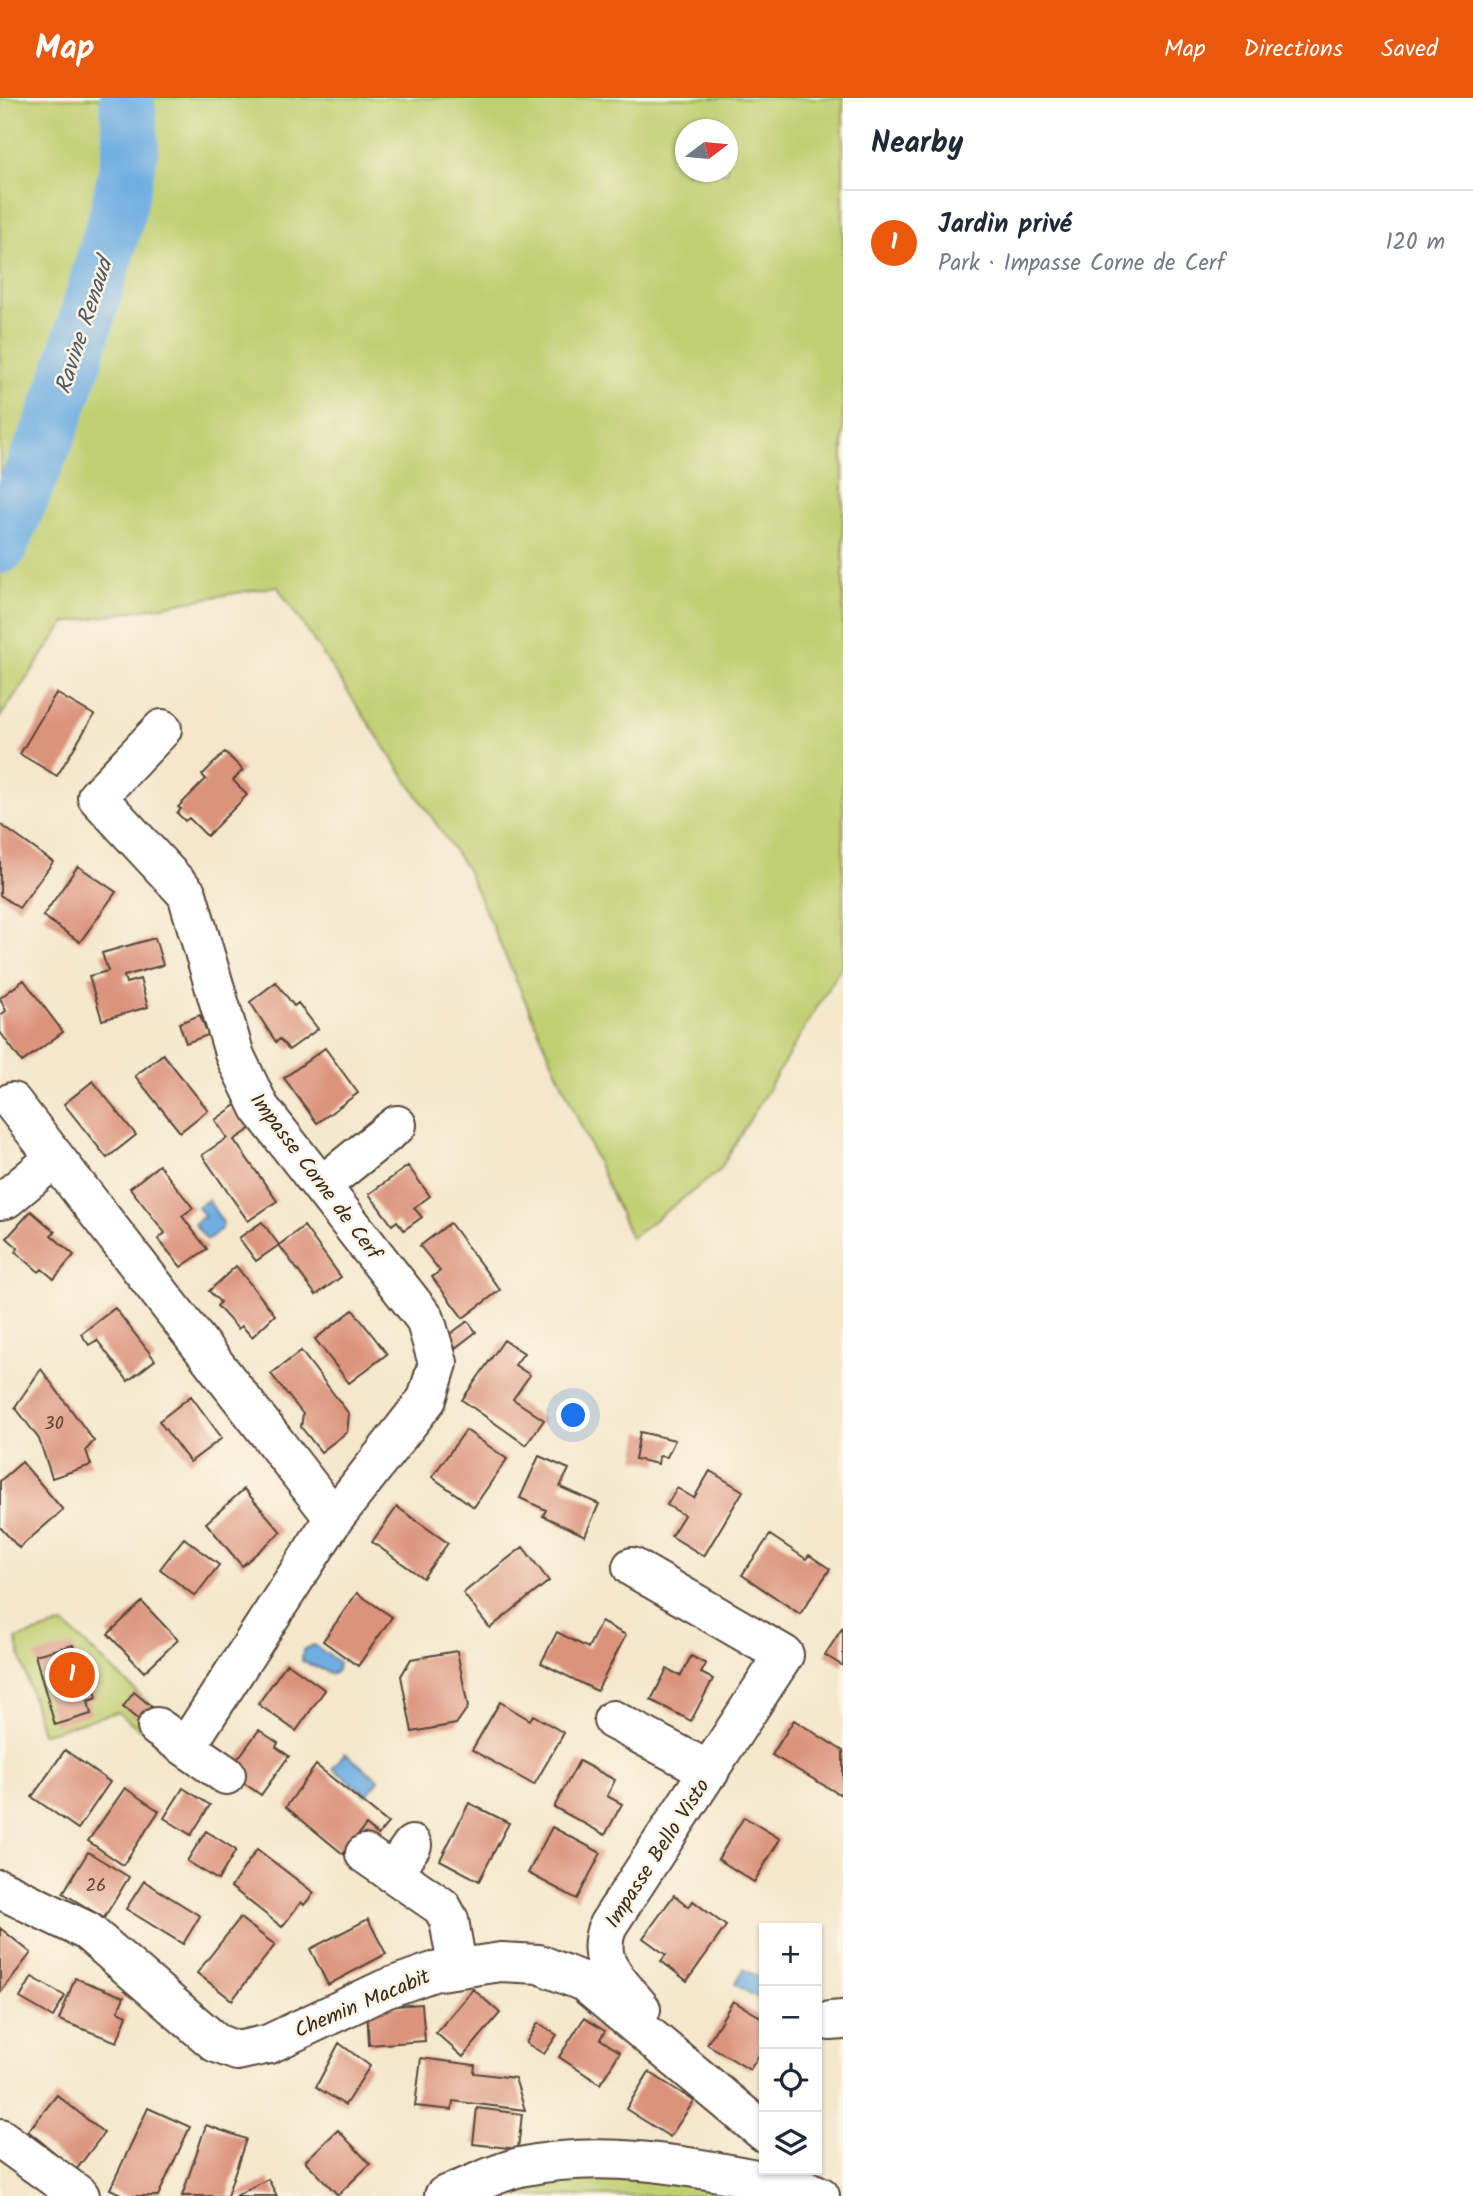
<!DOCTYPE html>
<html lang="en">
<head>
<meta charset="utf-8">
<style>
  :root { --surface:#fff; --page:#f6f6f7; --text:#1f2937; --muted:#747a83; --line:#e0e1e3; --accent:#ea580c }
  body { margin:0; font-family:Kalam,sans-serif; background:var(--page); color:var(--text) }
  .controls { position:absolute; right:21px; bottom:21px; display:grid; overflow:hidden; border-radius:0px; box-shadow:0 2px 5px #0004 }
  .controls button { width:63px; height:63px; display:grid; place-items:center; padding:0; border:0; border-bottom:2px solid var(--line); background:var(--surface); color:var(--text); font:35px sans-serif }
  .compass { position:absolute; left:675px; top:21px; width:63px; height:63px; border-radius:50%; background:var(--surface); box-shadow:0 2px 5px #0004; rotate:74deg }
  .you { position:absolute; left:574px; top:1318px; width:24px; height:24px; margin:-18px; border:5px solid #fff; border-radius:50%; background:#1a73e8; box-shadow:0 0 0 10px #1a73e833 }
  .badge { display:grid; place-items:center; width:46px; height:46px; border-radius:50%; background:var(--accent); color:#fff; font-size:23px; font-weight:700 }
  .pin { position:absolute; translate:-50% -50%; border:4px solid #fff; box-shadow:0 2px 7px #0006 }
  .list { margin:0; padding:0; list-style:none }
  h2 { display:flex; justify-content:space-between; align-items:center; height:91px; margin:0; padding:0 28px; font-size:30px }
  h2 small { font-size:23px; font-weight:400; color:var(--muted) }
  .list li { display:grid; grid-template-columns:46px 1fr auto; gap:21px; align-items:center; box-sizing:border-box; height:105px; padding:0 28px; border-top:2px solid var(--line) }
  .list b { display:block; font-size:26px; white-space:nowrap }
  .list p { margin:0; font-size:23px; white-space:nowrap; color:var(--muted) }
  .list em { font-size:23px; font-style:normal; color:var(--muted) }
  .icon { flex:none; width:38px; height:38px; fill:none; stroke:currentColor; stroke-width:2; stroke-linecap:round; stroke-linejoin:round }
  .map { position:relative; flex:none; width:843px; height:2098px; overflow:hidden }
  header { display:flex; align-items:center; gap:42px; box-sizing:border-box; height:98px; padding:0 35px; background:var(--accent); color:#fff }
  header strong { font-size:33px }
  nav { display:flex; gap:38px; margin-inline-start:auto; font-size:24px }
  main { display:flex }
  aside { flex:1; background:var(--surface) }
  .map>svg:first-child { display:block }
</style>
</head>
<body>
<header>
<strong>Map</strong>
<nav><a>Map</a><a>Directions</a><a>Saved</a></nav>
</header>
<main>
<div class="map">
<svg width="843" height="2098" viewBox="0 0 843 2098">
  <rect width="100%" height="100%" fill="#fcf5e5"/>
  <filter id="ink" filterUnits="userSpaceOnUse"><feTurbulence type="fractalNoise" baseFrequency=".0143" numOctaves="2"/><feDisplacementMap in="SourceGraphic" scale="14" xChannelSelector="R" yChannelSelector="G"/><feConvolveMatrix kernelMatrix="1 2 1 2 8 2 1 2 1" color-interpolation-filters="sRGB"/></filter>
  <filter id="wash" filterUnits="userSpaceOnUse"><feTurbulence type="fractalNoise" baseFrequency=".00686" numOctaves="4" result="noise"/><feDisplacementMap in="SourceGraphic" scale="28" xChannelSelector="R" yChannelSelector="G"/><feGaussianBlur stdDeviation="1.57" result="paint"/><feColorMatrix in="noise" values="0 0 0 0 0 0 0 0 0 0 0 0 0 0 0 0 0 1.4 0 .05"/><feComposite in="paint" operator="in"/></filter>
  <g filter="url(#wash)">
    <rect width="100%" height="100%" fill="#f4e7cc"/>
    <path fill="#bfcf71" stroke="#7d7c48" stroke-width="2" fill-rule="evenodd" d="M0,0h843v866l-124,207 -88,67 -164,-368 -190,-284 -212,37 -65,94zM685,32h42v42h-42z
      M64,1526l94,88 -14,20 -27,-20 -75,22 -26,-95z
      M518,2070l302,28h-376z"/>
    <path fill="#6eaee2" stroke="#546c80" stroke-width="2" d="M208,1102l15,23 -2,6 -14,11 -13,-16 11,-8 -7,-9z
      M314,1547l24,17 -1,8 -4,4 -31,-13 1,-11z
      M345,1655l34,27 -12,15 -34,-27z
      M744,1871l20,12v21l-29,-18z"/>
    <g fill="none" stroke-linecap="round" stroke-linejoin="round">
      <path stroke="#6eaee2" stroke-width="56" d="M0,448l52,-121 21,-60 44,-150 14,-68 -4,-49"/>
    </g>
    <g id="blocks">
      <path fill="#db937c" d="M56,595l38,22 -37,61 -37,-22z
        M225,654l18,18 -10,10 14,15 -40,41 -18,-18 -4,3 -8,-8 4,-4 -3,-2 28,-28 -4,-4z
        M0,726l53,38 -34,46 -19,-13z
        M78,768l38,26 -36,50 -37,-26z
        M155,840l8,27 -39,11 2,7 14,-4 8,28 -46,13 -13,-44 19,-5 -6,-18z
        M24,882l39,52 -41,30 -22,-30v-17l6,-4 -6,-13z
        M276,884l18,24 4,-3 20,26 -29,21 -9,-11 -4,3 -26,-40z
        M200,917l8,20 -22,8 -7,-20z
        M325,950l33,45 -41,30 -33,-45z
        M163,956l45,56 -28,22 -45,-56z
        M93,983l43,54 -29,23 -43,-54z
        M239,1005l16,23 -21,14 43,61 -29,20 -46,-66 25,-17 -12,-18z
        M159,1067l34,43 -11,8 25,33 -26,18 -23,-28 7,-6 -35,-45z
        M408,1068l22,30 -16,12 8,9 -18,13 -7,-9 -5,4 -23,-31z
        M31,1113l24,21 -4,3 23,20 -20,24 -12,-10 -3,3 -23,-20 2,-4 -11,-10z
        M262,1124l17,23 -23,16 -17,-23z
        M450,1125l50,67 -37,28 -31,-41 8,-6 -20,-25z
        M304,1128l37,51 -25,18 -37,-50z
        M236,1168l39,49 -23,22 -10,-11 -4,3 -21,-23 3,-4 -11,-11z
        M115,1210l40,52 -27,21 -31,-41 -8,5 -8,-11z
        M353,1212l34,44 -38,29 -34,-44z
        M468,1223l8,11 -26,20 -4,-15z
        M504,1242l20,13 -9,12 15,10 -17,24 31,21 -18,25 -64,-45z
        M301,1253l48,63 -2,18 -26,20 -20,-25 2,-13 -32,-40z
        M41,1271l53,72 -8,9 5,15 -39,13 -13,-39 -24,-32z
        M191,1298l31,42 -32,24 -31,-41z
        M466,1332l41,29 -33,48 -42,-30z
        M640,1334l35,8 -8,17 -8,-1 -1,8 -23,-5z
        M539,1358l30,13 -9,18 39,17 -14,32 -42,-20 3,-6 -26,-12z
        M22,1364l41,48 -44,38 -19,-21v-46z
        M710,1373l33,20 -39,65 -33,-20 13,-21 -17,-10 10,-17 17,10z
        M244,1391l37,43 -39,34 -36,-43z
        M397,1409l51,36 -25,35 -51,-36z
        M770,1437l36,24 3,-4 21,14 -30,45 -58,-39z
        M184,1440l35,27 -24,31 -35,-27z
        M523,1449l26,34 -59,47 -27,-35z
        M357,1495l35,24 -34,49 -35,-25z
        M142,1504l36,38 -34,32 -36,-38z
        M601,1524l25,13 -29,56 -56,-28 16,-31 31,16z
        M843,1529v39l-18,-11z
        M73,1547l7,28 10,-3 7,28 -9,3 3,13 -36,11 -20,-70z
        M457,1553l11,56 -12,17 -44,8 -11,-56 10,-17z
        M691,1558l15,8 -5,9 12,6 -22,42 -40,-21 16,-31 14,7z
        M287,1565l38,27 -29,41 -38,-27z
        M134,1594l24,20 -10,16 -25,-21z
        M500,1604l30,18 3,-5 31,18 -30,52 -62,-35z
        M794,1622l49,31v39l-4,4 -67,-39z
        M259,1632l19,13 -2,4 13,9 -28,39 -20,-14 -10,-13z
        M65,1652l45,32 -32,47 -46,-32z
        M579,1663l36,19 -8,16 15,8 -17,31 -51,-28z
        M316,1667l72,58 -10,12 -12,-10 -23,29 -57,-47z
        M125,1690l34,23 -36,54 -35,-24z
        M183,1690l27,17 -19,30 -27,-17z
        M469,1705l40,20 -30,58 -39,-21z
        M744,1719l36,22 -26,43 -36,-23z
        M552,1729l49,26 -24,46 -49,-26z
        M206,1733l30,19 -18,30 -31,-19z
        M257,1751l57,44 -10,12 -3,-3 -19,25 -51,-40z
        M88,1754l41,25 -25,41 -41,-25z
        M144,1783l56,35 -17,28 -57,-35z
        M674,1797l15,12 4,-6 33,25 -39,55 -26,-20 5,-6 -23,-17z
        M240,1820l35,27 -43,55 -35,-27z
        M368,1821l18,35 -58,31 -18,-36z
        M0,1830l31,25 -31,40z
        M32,1879l33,19 -12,21 -33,-19z
        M75,1880l49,19 -6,14 9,4 -10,27 -58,-22z
        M473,1891l27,24 -37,44 -27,-24z
        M733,1903l31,18v28l-14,23 -43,-26z
        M422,1906l3,37 -56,4 -2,-37z
        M584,1920l21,13 -5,8 20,13 -20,32 -41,-27z
        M538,1925l19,12 -13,19 -18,-11z
        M339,1945l31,23 -25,39 -29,-18z
        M421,1960l54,7 -1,8 41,5 10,32 -72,-9 -1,9 -37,-4z
        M649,1974l45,29 -24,36 -44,-28z
        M57,1997l47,38 -28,37 -48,-39z
        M148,2010l42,19 -32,69h-33l-15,-7z
        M477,2010l45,6 -4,35 -45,-5z
        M206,2027l40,14 -19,57h-45z
        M338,2032l32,34 -32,31 -33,-34z
        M268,2081l9,17h-42z"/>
    </g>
  </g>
  <g filter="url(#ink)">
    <use href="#blocks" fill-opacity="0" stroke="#574638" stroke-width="2"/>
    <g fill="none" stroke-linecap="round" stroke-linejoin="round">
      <g stroke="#574638" stroke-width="42">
        <path id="minor" d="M162,631l-65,68 90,97 48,162 25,52 165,211 13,44 -11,36 -93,119 -148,229
          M12,1004l322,416
          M321,1088l76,-61
          M0,1102l6,-1 49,-41
          M632,1469l152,88 -176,270c-15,39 10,54 33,84
          M613,1622l97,51
          M157,1629l69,48
          M365,1756l77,53 7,13 8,46
          M392,1775l20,-28
          M0,1791l87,42 129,112 21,8 32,-7 116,-55 48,-17 68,-10 38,2 45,18 180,150
          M830,1923l13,-1
          M0,2040l80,58
          M444,2098c25,-9 51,-23 76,-29 81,-17 161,-3 241,13 20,8 39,6 59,16"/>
      </g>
      <use href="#minor" stroke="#fff" stroke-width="38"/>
    </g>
  </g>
  <g text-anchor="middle" stroke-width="5" stroke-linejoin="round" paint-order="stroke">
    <g font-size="18" fill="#634436">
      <text x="54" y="1331">30</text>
      <text x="96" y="1793">26</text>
    </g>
    <g font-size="21" fill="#3b2a1e" stroke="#fcf5e5">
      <text transform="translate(316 1078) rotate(53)" y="7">Impasse Corne de Cerf</text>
      <text transform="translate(657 1755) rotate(-57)" y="7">Impasse Bello Visto</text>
      <text transform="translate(362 1905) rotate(-23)" y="7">Chemin Macabit</text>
    </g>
    <g font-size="23" font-style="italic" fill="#4d5863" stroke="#fcf5e5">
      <text transform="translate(83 228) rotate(-72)" y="8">Ravine Renaud</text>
    </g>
  </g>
</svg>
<div class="controls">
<button>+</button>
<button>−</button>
<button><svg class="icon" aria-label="locate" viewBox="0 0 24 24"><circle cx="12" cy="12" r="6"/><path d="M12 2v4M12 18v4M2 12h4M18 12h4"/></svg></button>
<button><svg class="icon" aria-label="layers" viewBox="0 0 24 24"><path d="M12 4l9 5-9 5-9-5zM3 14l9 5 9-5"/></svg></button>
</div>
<svg class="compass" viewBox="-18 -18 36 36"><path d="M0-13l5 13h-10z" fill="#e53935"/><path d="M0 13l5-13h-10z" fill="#747a83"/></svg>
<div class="you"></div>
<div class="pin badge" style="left:72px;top:1577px">1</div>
</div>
<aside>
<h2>Nearby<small></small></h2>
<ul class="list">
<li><span class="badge">1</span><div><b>Jardin privé</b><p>Park · Impasse Corne de Cerf</p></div><em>120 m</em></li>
</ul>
</aside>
</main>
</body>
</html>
